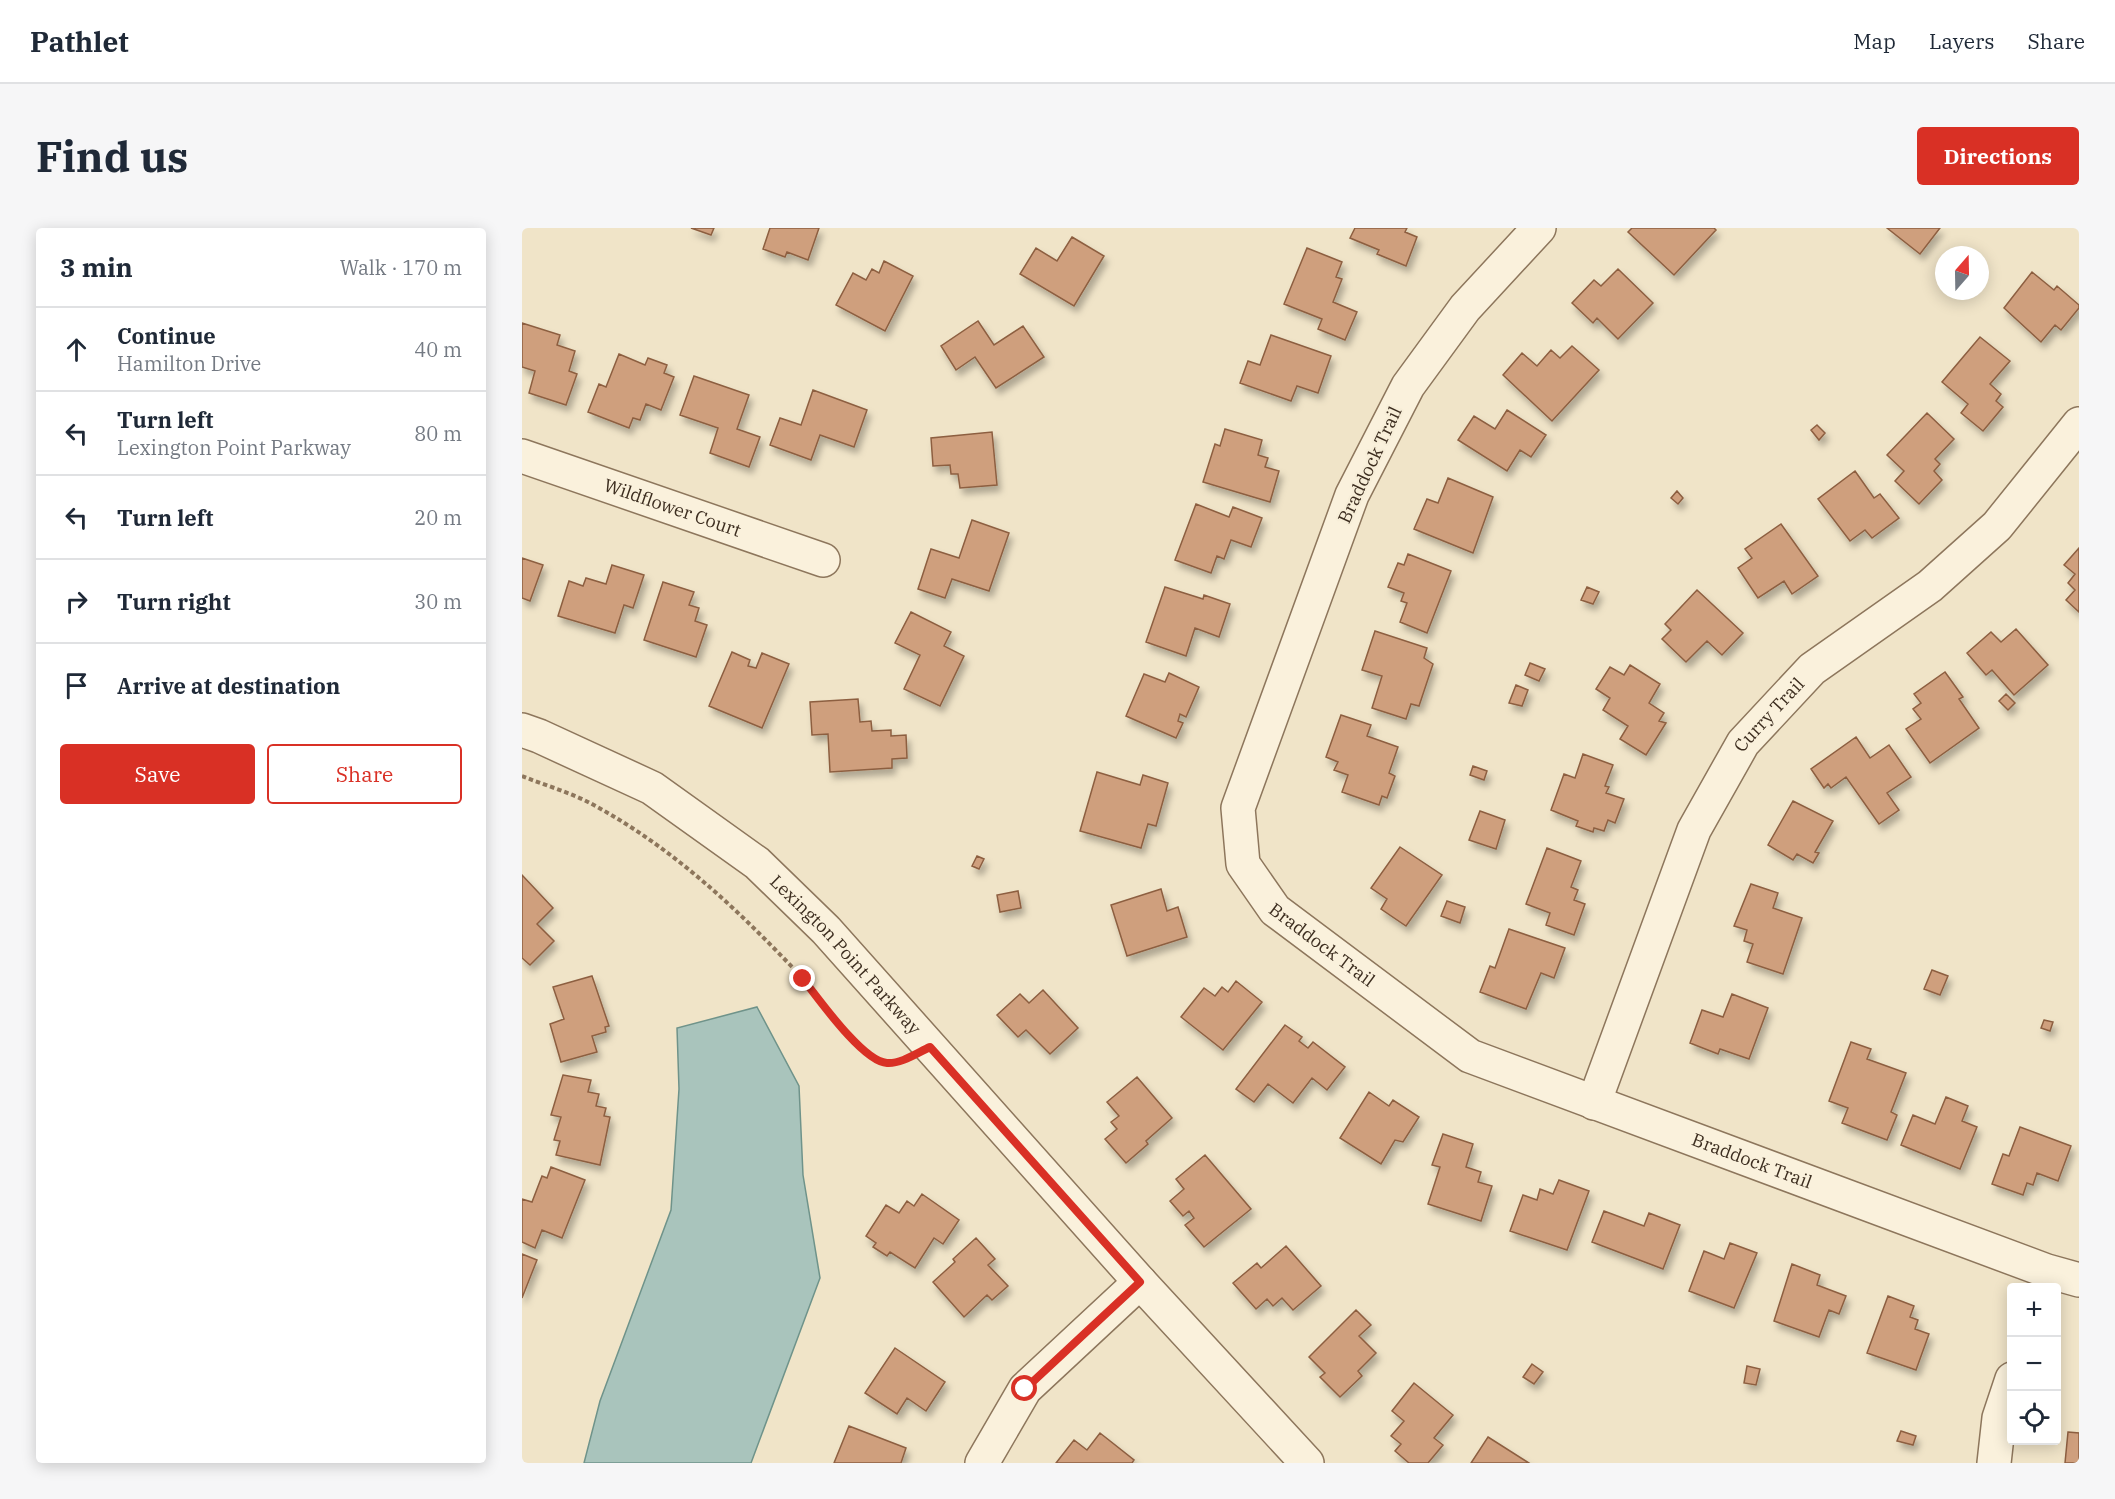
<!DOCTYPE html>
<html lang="en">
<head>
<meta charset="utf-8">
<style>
  :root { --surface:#fff; --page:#f6f6f7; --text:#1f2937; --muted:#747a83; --line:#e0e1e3; --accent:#d93025 }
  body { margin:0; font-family:"IBM Plex Serif",serif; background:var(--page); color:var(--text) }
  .controls { position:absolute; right:18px; bottom:18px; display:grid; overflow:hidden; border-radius:6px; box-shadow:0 3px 15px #0003 }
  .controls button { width:54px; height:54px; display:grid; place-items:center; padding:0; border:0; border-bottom:2px solid var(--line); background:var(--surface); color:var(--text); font:30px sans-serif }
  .compass { position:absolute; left:1413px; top:18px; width:54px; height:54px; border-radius:50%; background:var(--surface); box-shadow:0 3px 15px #0003; rotate:20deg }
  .stop { position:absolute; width:18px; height:18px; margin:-14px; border:4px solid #d93025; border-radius:50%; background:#fff }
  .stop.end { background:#d93025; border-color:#fff; box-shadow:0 2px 6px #0008 }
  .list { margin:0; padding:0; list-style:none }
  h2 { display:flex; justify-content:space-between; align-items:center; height:78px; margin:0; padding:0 24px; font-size:26px }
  h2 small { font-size:20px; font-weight:400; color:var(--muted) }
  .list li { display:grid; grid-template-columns:39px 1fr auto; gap:18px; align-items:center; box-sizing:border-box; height:84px; padding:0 24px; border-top:2px solid var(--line) }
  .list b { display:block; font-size:22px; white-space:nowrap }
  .list p { margin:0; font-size:20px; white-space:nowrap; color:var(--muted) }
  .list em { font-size:20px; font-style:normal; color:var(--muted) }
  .actions { display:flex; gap:12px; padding:18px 24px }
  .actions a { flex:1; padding:14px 0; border:2px solid var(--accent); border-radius:6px; text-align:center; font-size:21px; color:var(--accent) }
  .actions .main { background:var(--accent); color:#fff }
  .icon { flex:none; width:33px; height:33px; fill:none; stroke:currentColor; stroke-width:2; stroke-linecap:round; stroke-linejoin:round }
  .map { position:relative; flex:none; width:1557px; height:1235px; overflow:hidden; border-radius:6px }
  header { display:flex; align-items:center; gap:36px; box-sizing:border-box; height:84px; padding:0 30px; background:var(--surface); border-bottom:2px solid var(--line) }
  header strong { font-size:28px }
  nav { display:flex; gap:33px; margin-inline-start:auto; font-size:21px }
  .intro { display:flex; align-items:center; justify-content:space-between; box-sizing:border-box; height:144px; padding:0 36px }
  h1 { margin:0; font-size:42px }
  .button { padding:15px 27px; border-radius:6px; background:var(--accent); color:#fff; font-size:21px; font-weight:700 }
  main { display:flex; gap:36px; padding:0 36px }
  aside { flex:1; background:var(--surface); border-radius:6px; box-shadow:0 3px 15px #0003 }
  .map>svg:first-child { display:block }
</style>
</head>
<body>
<header>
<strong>Pathlet</strong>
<nav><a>Map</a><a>Layers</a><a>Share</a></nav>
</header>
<div class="intro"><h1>Find us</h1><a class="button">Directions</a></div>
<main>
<aside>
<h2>3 min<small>Walk · 170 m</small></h2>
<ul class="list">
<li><svg class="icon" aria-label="ahead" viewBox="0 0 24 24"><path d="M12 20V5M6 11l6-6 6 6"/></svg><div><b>Continue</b><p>Hamilton Drive</p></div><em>40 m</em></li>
<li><svg class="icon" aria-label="left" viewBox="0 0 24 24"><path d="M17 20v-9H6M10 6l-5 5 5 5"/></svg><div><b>Turn left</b><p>Lexington Point Parkway</p></div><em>80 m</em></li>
<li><svg class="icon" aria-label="left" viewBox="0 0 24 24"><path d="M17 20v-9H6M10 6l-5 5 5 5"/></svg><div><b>Turn left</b></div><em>20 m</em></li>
<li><svg class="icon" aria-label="right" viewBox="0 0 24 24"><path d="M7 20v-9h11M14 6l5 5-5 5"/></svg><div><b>Turn right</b></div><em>30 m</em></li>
<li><svg class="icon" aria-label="arrive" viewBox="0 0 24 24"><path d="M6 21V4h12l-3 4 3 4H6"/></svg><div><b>Arrive at destination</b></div></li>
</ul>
<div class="actions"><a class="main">Save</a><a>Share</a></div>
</aside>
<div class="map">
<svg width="1557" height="1235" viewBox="0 0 1557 1235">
  <defs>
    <filter id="shadow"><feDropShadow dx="3.5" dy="6" stdDeviation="3" flood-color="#0004"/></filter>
  </defs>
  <rect width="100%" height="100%" fill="#f0e4c8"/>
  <path fill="#a9c4bc" stroke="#6f938a" stroke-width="1.5" d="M235,779l42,79 4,89 17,103 -69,185h-167l16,-62 71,-191 8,-121 -2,-61z"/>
  <path fill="#cf9f7d" stroke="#8d5f41" stroke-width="1.5" filter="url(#shadow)" d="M169,0h23l-3,7z
    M248,0h49l-11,32 -21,-8 -2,5 -22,-8z
    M833,0h52l-2,4 12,5 -11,29 -29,-12 2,-4 -29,-12z
    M1110,0h82l2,2 -42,45 -46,-43z
    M1365,0h53l-20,26z
    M550,9l32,19 -30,50 -54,-32 16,-26 21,13z
    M785,20l35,14 -6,15 6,2 -9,23 24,10 -12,28 -27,-11 4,-10 -38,-15z
    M362,33l29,15 -28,55 -49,-26 17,-32 13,7 6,-11 7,4z
    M1096,41l35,34 -35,36 -21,-21 -4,5 -21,-20 22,-23 7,6z
    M1510,44l22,18 3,-4 22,19v3l-18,22 -6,-5 -14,17 -37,-34z
    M456,93l16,24 29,-19 21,31 -48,31 -21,-31 -19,13 -15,-24z
    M0,95l38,12 -3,10 18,6 -6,20 8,3 -11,31 -37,-12 6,-22 -13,-4z
    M749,107l60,21 -13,37 -21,-7 -6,15 -51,-18 8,-22 12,4z
    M1458,109l30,24 -20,23 11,10 -5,7 7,6 -20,24 -22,-18 7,-9 -26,-22z
    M1050,118l27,24 -47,51 -49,-46 19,-22 15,13 14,-16 9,8z
    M97,126l26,11 3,-7 19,7 -3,8 10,4 -13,33 -15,-6 -6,16 -7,-2 -4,10 -41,-16 11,-28 7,3z
    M172,148l55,19 -12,34 23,8 -11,30 -39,-14 8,-25 -38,-13z
    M291,162l54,20 -13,37 -34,-12 -9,25 -41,-15 10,-27 21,7z
    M985,182l39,25 -15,22 -11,-7 -13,21 -49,-31 16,-24 21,13z
    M1405,185l27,26 -19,20 5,5 -6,7 8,9 -23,24 -24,-23 9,-10 -17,-16z
    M1295,197l8,8 -6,7 -8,-10z
    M703,201l37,11 -4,15 10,3 -3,9 14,4 -9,31 -67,-20 12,-38 5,2z
    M470,204l5,53 -37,3 -2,-14h-7l-1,-9 -17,1 -2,-28z
    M1333,243l19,27 6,-4 19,24 -27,20 -7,-8 -15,11 -32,-42z
    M926,250l45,19 -20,56 -59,-24 13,-30 11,4z
    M1155,263l6,7 -5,6 -7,-6z
    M674,276l33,13 4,-10 29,11 -11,29 -20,-7 -7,19 -7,-3 -6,17 -36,-13z
    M450,292l37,13 -20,58 -37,-12 -7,19 -27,-9 13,-40 28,9z
    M1259,296l37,52 -26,18 -8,-13 -26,17 -20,-30 14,-10 -7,-9z
    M1557,320v64l-13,-12 9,-10 -7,-7 7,-9 -11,-9z
    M886,326l43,17 -24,62 -27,-11 7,-19 -6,-2 3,-8 -16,-6 10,-24 6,2z
    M0,330l21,7 -13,36 -8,-3z
    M90,337l32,10 -11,33 -9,-3 -9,28 -57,-17 11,-35 14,5 3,-8 20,6z
    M141,354l31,10 -5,13 10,3 -4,13 12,4 -11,32 -52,-17z
    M643,359l38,12 1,-4 26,9 -11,33 -24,-9 -9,28 -40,-14z
    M1065,359l12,5 -6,12 -12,-4z
    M1175,362l46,43 -21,22 -15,-14 -21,21 -24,-23 9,-9 -6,-6z
    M389,384l40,20 -7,14 20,10 -24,50 -36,-17 16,-34 -25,-12z
    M1494,401l32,36 -34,30 -22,-25 -6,5 -19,-22 24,-21 10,10z
    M853,403l52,17 -3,10 9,6 -14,42 -8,-2 -5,15 -34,-11 10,-32 -20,-6z
    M210,424l18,8 -2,6 8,2 6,-15 27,11 -27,64 -53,-22z
    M1008,435l15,6 -6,12 -14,-6z
    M1108,437l30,19 -11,19 15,10 -5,8 7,2 -20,32 -26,-16 8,-13 -25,-16 7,-12 -14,-9 14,-22 14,8z
    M1423,444l18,25 -4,2 20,29 -49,35 -24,-34 15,-10 -8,-10 8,-6 -7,-9z
    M647,445l30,14 -13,30 -6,-3 -2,7 5,2 -7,15 -50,-22 18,-42 21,8z
    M994,457l12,5 -6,16 -13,-3z
    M1484,466l9,9 -7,7 -9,-9z
    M336,471l2,23 11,-1 1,10 19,-1v6l15,-1 1,23 -15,1v9l-62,4 -2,-38 -16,1 -2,-33z
    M819,487l30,10 -4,11 31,11 -9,26 6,3 -8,22 -5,-2 -3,9 -37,-13 6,-17 -14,-5 4,-8 -12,-5z
    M1334,509l14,21 19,-13 22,32 -24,16 12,17 -20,14 -33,-47 -15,11 -3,-4 -4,4 -13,-19z
    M1061,526l30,11 -8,21 4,1 -3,6 18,6 -9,24 -7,-3 -4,11 -10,-3 -1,4 -17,-6 2,-5 -27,-11 13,-36 11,4z
    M951,538l14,5 -3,9 -14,-5z
    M575,544l43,13 3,-10 25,8 -12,43 -8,-2 -7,24 -61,-17z
    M1271,573l40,20 -18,31 4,1 -6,10 -16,-9 -4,6 -25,-15z
    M958,583l25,9 -9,29 -27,-9z
    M878,619l42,28 -36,51 -25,-17 6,-10 -16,-11z
    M1025,620l34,13 -10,26 7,3 -4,10 11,4 -11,31 -28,-10 4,-12 -24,-9z
    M455,628l7,3 -5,10 -7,-3z
    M0,647l31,33 -16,16 17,17 -24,24 -8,-7z
    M1229,656l27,9 -5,15 29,10 -19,56 -36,-12 6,-18 -9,-3 3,-11 -13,-4z
    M639,661l6,22 11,-4 9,30 -60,19 -16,-51z
    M496,663l3,17 -21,4 -3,-17z
    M925,673l18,6 -5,16 -19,-7z
    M987,701l56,19 -11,30 -13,-5 -15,36 -46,-17 10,-26 5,2z
    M1410,742l16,6 -8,19 -16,-6z
    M70,748l17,50 -4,1 1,5 -14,4 5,16 -36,10 -11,-38 14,-5 -11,-32z
    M714,753l26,21 -39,48 -42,-33 23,-29 11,8 7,-9 6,5z
    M521,762l35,38 -28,26 -24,-24 -8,7 -21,-22 23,-21 9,9z
    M1210,766l36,14 -19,51 -29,-10 -2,5 -28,-11 12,-33 21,7z
    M1522,792l9,2 -3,9 -9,-3z
    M763,797l17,12 -3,4 9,7 5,-6 32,25 -18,23 -15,-12 -19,25 -25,-19 -14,18 -18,-13z
    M1329,814l20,7 -4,10 39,14 -15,39 6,3 -10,25 -45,-17 6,-15 -19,-7z
    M41,847l28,5 -3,12 11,2 -3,12 10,2 -2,8 6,1 -10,48 -44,-10 4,-14 -6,-1 7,-23 -10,-2z
    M615,849l35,41 -26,23 2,3 -22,19 -21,-24 12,-10 -6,-7 8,-6 -12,-14z
    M847,864l20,14 4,-6 26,17 -16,25 -8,-2 -14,24 -41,-26z
    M1424,869l22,9 -6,15 15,6 -17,42 -59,-24 12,-30 22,9z
    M1498,899l51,19 -13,35 -21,-8 -4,12 -6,-2 -4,12 -31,-11 11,-30 6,2z
    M921,906l30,10 -7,23 15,5 -3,10 14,4 -11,35 -53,-17 12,-37 -8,-2z
    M683,927l46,54 -47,38 -19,-22 9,-7 -5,-7 -6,5 -13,-15 14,-12 -8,-10z
    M29,939l34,13 -23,58 -20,-8 -7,18 -13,-6v-43l10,3 10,-26 5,2z
    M1037,952l30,11 -22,59 -57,-19 13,-36 14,5 3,-11 13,5z
    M400,966l37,26 -16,24 -9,-6 -19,30 -25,-16 -3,4 -14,-9 3,-4 -10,-7 20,-31 13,8 8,-12 7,5z
    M1082,983l40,15 5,-13 31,12 -17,44 -71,-27z
    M454,1010l19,21 -7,6 20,21 -16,14 -5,-5 -23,22 -31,-35 22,-20 -2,-3z
    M1208,1015l27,10 -23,55 -45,-17 15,-40 20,8z
    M764,1018l35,40 -28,24 -11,-12 -9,8 -6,-7 -11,10 -23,-26 24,-20 4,5z
    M0,1026l15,6 -15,38z
    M1270,1036l28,11 -3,10 29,11 -7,18 -10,-4 -10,27 -45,-16z
    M1366,1068l26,10 -4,11 8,3 -3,9 14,5 -13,36 -49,-17z
    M834,1082l15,15 -12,11 17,17 -18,18 4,5 -22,21 -20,-20 5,-4 -16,-16z
    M373,1120l50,34 -19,29 -19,-13 -10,16 -32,-21z
    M1010,1136l11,8 -9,12 -11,-7z
    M1225,1138l13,3 -4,16 -12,-2z
    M892,1155l39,32 -19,23 9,7 -15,18h-19l-14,-12 6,-7 -10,-8 13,-15 -12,-10z
    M327,1198l57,22 -5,15h-67z
    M1379,1203l15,5 -3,9 -16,-4z
    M1546,1204l11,1v30h-14z
    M578,1205l34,27 -2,3h-76l18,-23 13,10z
    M966,1209l41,26h-58z"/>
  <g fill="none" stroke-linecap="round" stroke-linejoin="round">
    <g stroke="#8d765c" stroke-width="36">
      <g id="minor">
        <path id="s1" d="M1017,0l-74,80 -57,78 -56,109 -114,313 5,56 32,46 195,146 577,215 32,9"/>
        <path id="s2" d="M0,228l301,104"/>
        <path id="s3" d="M0,502l17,6 113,52 105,75 69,67 314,352 167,181"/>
        <path id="s4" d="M1072,875l100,-273 49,-87 69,-74 118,-83 67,-60 82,-102"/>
        <path d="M460,1235l43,-74 115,-107"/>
        <path d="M1472,1235l5,-45 13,-39"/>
      </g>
    </g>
    <path stroke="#8d765c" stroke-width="4" stroke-dasharray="4.5 3" stroke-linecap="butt" d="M0,548c22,9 47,16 68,27 79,42 143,102 204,166 20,20 66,91 91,94 6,1 12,-1 17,-3"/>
    <use href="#minor" stroke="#faf1dc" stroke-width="33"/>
  </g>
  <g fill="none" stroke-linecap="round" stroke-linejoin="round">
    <path stroke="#d93025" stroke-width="8" d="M281,751c15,19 60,83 84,84 14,1 30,-10 43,-16l210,235 -115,107"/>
  </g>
  <g text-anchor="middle" stroke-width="4.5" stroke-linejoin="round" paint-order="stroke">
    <g font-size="18" fill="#3d2e20" stroke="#f7eed8">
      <text transform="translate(848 237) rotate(-65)" y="6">Braddock Trail</text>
      <text dy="6" stroke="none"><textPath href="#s2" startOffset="159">Wildflower Court</textPath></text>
      <text dy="6" stroke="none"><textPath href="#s4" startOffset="429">Curry Trail</textPath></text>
      <text dy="6" stroke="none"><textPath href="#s1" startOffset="832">Braddock Trail</textPath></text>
      <text dy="6" stroke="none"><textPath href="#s3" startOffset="399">Lexington Point Parkway</textPath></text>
      <text dy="6" stroke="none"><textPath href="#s1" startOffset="1318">Braddock Trail</textPath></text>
    </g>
  </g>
</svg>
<div class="controls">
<button>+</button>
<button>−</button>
<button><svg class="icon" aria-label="locate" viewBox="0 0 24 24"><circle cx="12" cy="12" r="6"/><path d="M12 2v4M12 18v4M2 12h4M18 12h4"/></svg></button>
</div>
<svg class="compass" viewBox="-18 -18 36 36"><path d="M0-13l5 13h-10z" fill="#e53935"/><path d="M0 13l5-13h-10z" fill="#747a83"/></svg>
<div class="stop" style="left:503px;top:1161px"></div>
<div class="stop end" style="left:281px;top:751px"></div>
</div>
</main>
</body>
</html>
